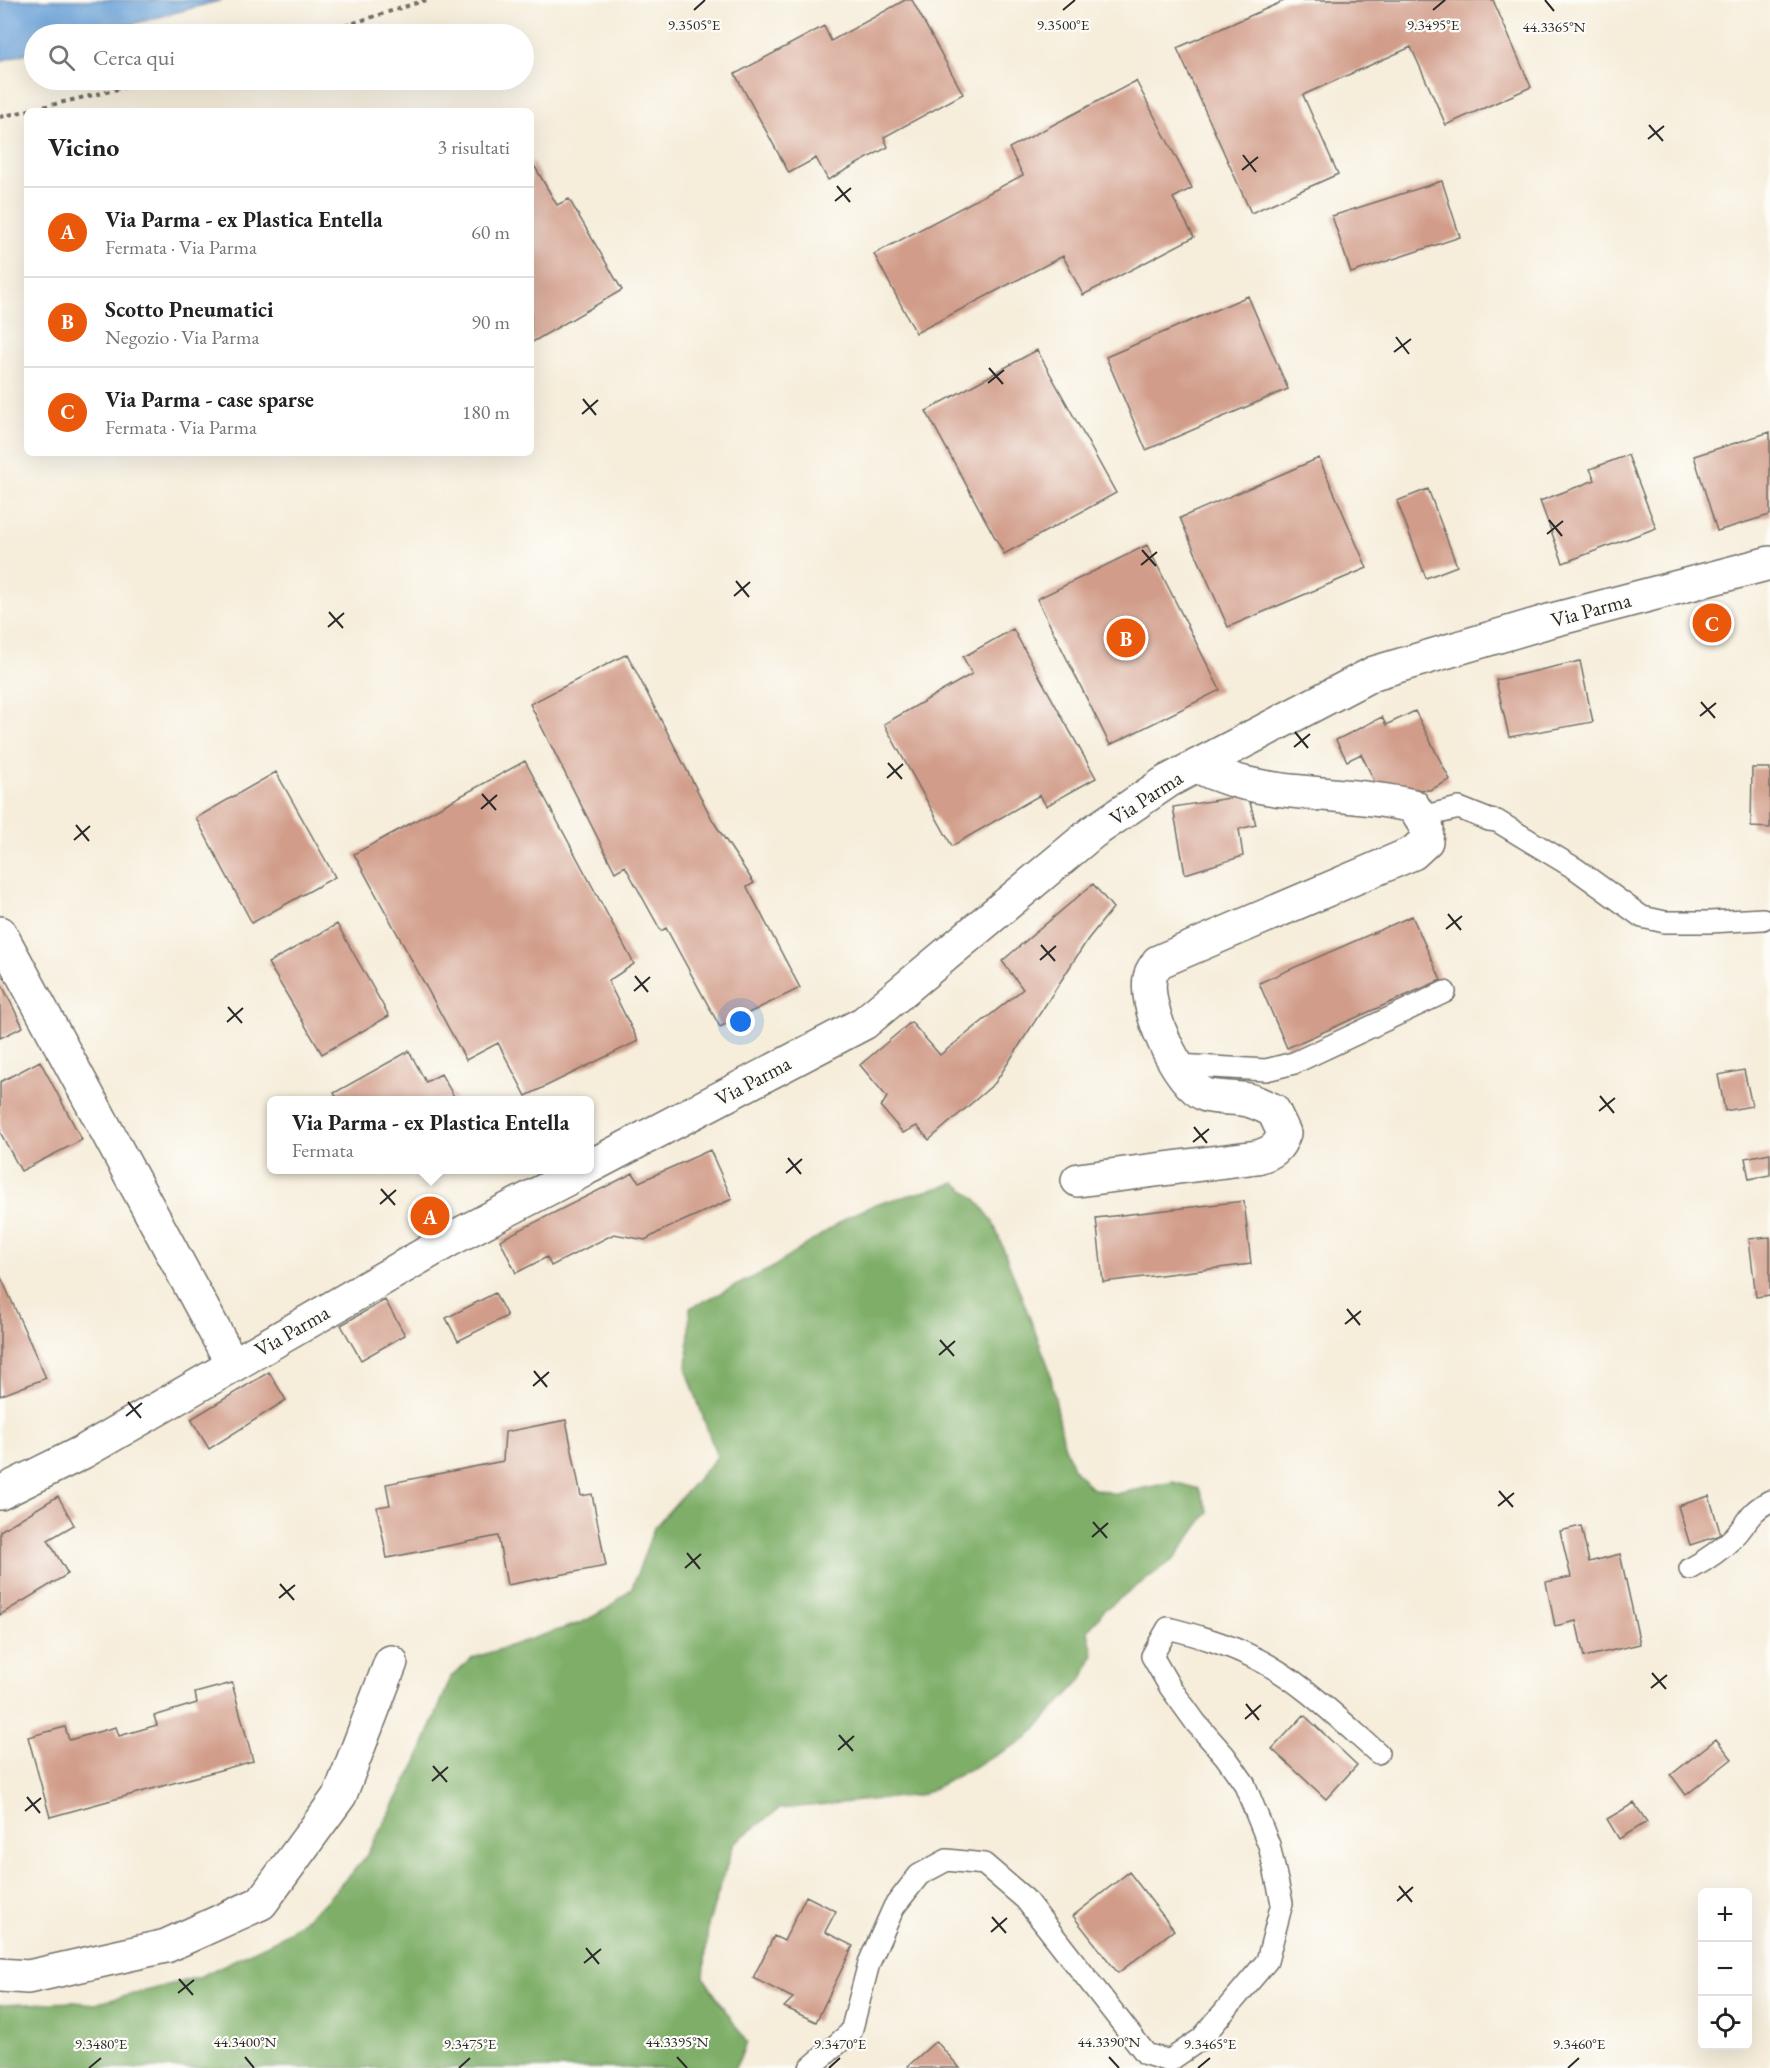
<!DOCTYPE html>
<html lang="it">
<head>
<meta charset="utf-8">
<style>
  :root { --surface:#fff; --page:#f6f6f6; --text:#222; --muted:#767676; --line:#e0e0e0; --accent:#ea580c }
  body { margin:0; font-family:"EB Garamond",serif; background:var(--page); color:var(--text) }
  .controls { position:absolute; right:18px; bottom:18px; display:grid; overflow:hidden; border-radius:9px; box-shadow:0 6px 24px #0002 }
  .controls button { width:54px; height:54px; display:grid; place-items:center; padding:0; border:0; border-bottom:2px solid var(--line); background:var(--surface); color:var(--text); font:30px sans-serif }
  .you { position:absolute; left:741px; top:1022px; width:21px; height:21px; margin:-15px; border:4px solid #fff; border-radius:50%; background:#1a73e8; box-shadow:0 0 0 9px #1a73e833 }
  .badge { display:grid; place-items:center; width:39px; height:39px; border-radius:50%; background:var(--accent); color:#fff; font-size:20px; font-weight:700 }
  .pin { position:absolute; translate:-50% -50%; border:3px solid #fff; box-shadow:0 2px 6px #0006 }
  .popup { position:absolute; left:267px; top:1096px; width:327px; height:78px; box-sizing:border-box; display:grid; place-content:center; border-radius:9px; background:var(--surface); filter:drop-shadow(0 2px 4px #0005); font-size:20px; white-space:nowrap; color:var(--muted) }
  .popup b { font-size:22px; color:var(--text) }
  .popup::after { content:''; position:absolute; left:50%; top:100%; margin-left:-12px; border:12px solid transparent; border-top-color:var(--surface) }
  .list { margin:0; padding:0; list-style:none }
  h2 { display:flex; justify-content:space-between; align-items:center; height:78px; margin:0; padding:0 24px; font-size:26px }
  h2 small { font-size:20px; font-weight:400; color:var(--muted) }
  .list li { display:grid; grid-template-columns:39px 1fr auto; gap:18px; align-items:center; box-sizing:border-box; height:90px; padding:0 24px; border-top:2px solid var(--line) }
  .list b { display:block; font-size:22px; white-space:nowrap }
  .list p { margin:0; font-size:20px; white-space:nowrap; color:var(--muted) }
  .list em { font-size:20px; font-style:normal; color:var(--muted) }
  .icon { flex:none; width:33px; height:33px; fill:none; stroke:currentColor; stroke-width:2; stroke-linecap:round; stroke-linejoin:round }
  .map { position:relative; flex:none; width:1770px; height:2068px; overflow:hidden }
  .search { position:absolute; background:var(--surface); box-shadow:0 6px 24px #0002; left:24px; top:24px; width:510px; height:66px; display:flex; align-items:center; gap:15px; box-sizing:border-box; padding:0 21px; border-radius:33px; color:var(--muted); font-size:22px }
  .panel { position:absolute; background:var(--surface); box-shadow:0 6px 24px #0002; left:24px; top:108px; width:510px; height:348px; border-radius:9px }
  .map>svg:first-child { display:block }
</style>
</head>
<body>
<div class="map">
<svg width="1770" height="2068" viewBox="0 0 1770 2068">
  <rect width="100%" height="100%" fill="#fdfcf7"/>
  <filter id="ink" filterUnits="userSpaceOnUse"><feTurbulence type="fractalNoise" baseFrequency=".0167" numOctaves="2"/><feDisplacementMap in="SourceGraphic" scale="12" xChannelSelector="R" yChannelSelector="G"/><feConvolveMatrix kernelMatrix="1 2 1 2 8 2 1 2 1" color-interpolation-filters="sRGB"/></filter>
  <filter id="wash" filterUnits="userSpaceOnUse"><feTurbulence type="fractalNoise" baseFrequency=".008" numOctaves="4" result="noise"/><feDisplacementMap in="SourceGraphic" scale="24" xChannelSelector="R" yChannelSelector="G"/><feGaussianBlur stdDeviation="1.35" result="paint"/><feColorMatrix in="noise" values="0 0 0 0 0 0 0 0 0 0 0 0 0 0 0 0 0 1.4 0 .05"/><feComposite in="paint" operator="in"/></filter>
  <g filter="url(#wash)">
    <rect width="100%" height="100%" fill="#f6edda"/>
    <path fill="#7eae68" stroke="#546c4a" stroke-width="1.5" d="M956,1183l21,17 16,22 56,146 15,76 9,24 18,20 25,6 57,-12 26,7 9,23 -34,47 -70,51 -16,21 5,23 -9,23 -59,63 -104,55 -142,14 -45,34 -26,82 -4,53 43,65 -12,25h-735v-63l75,-3 20,2 104,-27 77,-37 24,-17 23,-19 42,-46 52,-96 34,-85 22,-19 110,-36 24,-13 25,-21 22,-60 63,-71 -30,-86 3,-63 80,-39 78,-52 28,-13z"/>
    <path fill="#6aa2d8" stroke="#4a6682" stroke-width="1.5" d="M0,0h222l-126,34h-62v17l-34,10z"/>
    <g id="blocks">
      <path fill="#d19c89" d="M905,0h7l51,94 -79,43 4,10 -60,33 -12,-22 -27,15 -54,-99 89,-48 7,15z
        M1286,0h207l38,87 -85,38 -35,-78 -108,48 35,79 -87,39 -74,-165z
        M1136,81l56,107 -19,10 21,39 -111,58 -20,-39 -147,77 -42,-79 149,-79 -14,-27z
        M531,160l26,45 12,-6 53,91 -91,53z
        M1442,181l18,56 -109,36 -19,-57z
        M1248,296l40,93 -142,61 -40,-93z
        M1037,350l79,143 -112,61 -78,-143z
        M1770,432v83l-53,16 -23,-75z
        M1628,455l28,73 -93,35 -23,-62 55,-21 -5,-11z
        M1319,458l48,110 -139,59 -48,-109z
        M1428,489l29,77 -31,12 -29,-77z
        M1147,545l73,145 -110,55 -73,-146z
        M1013,629l83,149 -50,28 -6,-11 -88,51 -68,-122 88,-50 -9,-17z
        M627,654l86,167 41,62 -7,4 53,101 -80,39 -54,-99 -5,3 -36,-65 -10,6 -85,-168z
        M1580,661l13,61 -84,15 -13,-57z
        M1415,711l35,69 -20,10 -52,-2 -17,-34 -14,7 -11,-21 46,-23 4,8z
        M525,761l109,203 -26,17 30,60 -112,55 -28,-53 -32,17 -112,-206z
        M1752,768h18v60l-19,-1z
        M276,772l59,105 -83,46 -56,-105z
        M1248,795l8,30 -17,4 4,27 -58,18 -12,-67z
        M1093,884l20,24 -25,31 -93,144 -66,57 -12,-14 -14,7 -22,-26 6,-10 -27,-32 51,-43 29,33 83,-66 -21,-28z
        M1412,916l29,64 -154,68 -28,-65z
        M337,924l52,92 -67,38 -54,-91z
        M0,981l23,46 -23,11z
        M409,1051l17,31 15,-8 15,26h-118l-4,-7z
        M40,1061l42,79 -61,31 -21,-39v-50z
        M1744,1070l8,36 -27,5 -7,-36z
        M710,1150l22,49 -71,32 -16,9 -31,-6 -63,32 -4,-9 -31,16 -16,-33 133,-67 6,9z
        M1770,1153v22l-21,4 -4,-21z
        M1244,1201l7,63 -148,18 -7,-64z
        M1770,1237v58l-14,2 -7,-58z
        M0,1275l46,103 -46,18z
        M495,1293l12,23 -49,25 -12,-23z
        M385,1300l20,35 -44,25 -20,-35z
        M269,1372l17,28 -77,49 -18,-30z
        M566,1420l15,76 11,-2 14,72 -99,19 -9,-49 -111,22 -10,-51 13,-2 -4,-21 117,-23 2,-29z
        M58,1496l16,29 -26,15 20,34 -68,41v-84z
        M1709,1496l12,39 -31,10 -12,-39z
        M1581,1526l8,36 31,-8 20,90 -56,13 -8,-36 -21,5 -9,-44 25,-5 -11,-46z
        M232,1683l21,78 -203,56 -22,-80 37,-10 4,13 47,-13 3,9 38,-11 -3,-9 43,-13 -2,-10z
        M1304,1715l53,50 -31,34 -54,-50z
        M1716,1739l16,20 -46,36 -15,-20z
        M1634,1803l13,19 -28,17 -12,-20z
        M1129,1872l45,58 -56,43 -45,-57z
        M806,1896l30,15 -11,21 28,14 -37,76 -32,-15 9,-9 -40,-20 21,-42 10,5z
        M936,2041l24,27h-50l-2,-2z"/>
    </g>
  </g>
  <g filter="url(#ink)">
    <use href="#blocks" fill-opacity="0" stroke="#726f68" stroke-width="1.5"/>
    <g fill="none" stroke-linecap="round" stroke-linejoin="round">
      <g stroke="#726f68" stroke-width="24">
        <path id="lane" d="M1421,817l38,-9 30,12 8,1 79,48 66,48 23,5h45l53,-3
          M1177,1065l89,5 28,-7 151,-71
          M1690,1569c16,-9 30,-18 43,-31 16,-16 14,-25 37,-37
          M810,2068l41,-36 18,-69 25,-56 25,-32 28,-15 37,4 41,35 121,155 23,7 32,-22 66,-78 15,-58 -13,-58 -25,-62 -19,-27 -29,-33 -26,-36 -18,-31 16,-28c31,8 59,16 87,30 44,21 86,63 123,95"/>
      </g>
      <g stroke="#726f68" stroke-width="36">
        <path id="street" d="M0,933l233,432
          M1078,1180l179,-23c15,-4 22,-9 27,-24l-11,-23c-8,-3 -17,-8 -25,-10 -14,-3 -29,-1 -42,-5 -28,-10 -65,-92 -55,-121 1,-4 5,-8 7,-12l255,-109 13,-12 1,-13 -14,-22c-71,-17 -149,-6 -216,-40
          M0,1975l28,2 138,-31 95,-43 79,-108 51,-133"/>
      </g>
      <g stroke="#726f68" stroke-width="36">
        <path id="primary" d="M589,1167l275,-144 229,-191 75,-51 206,-108 175,-52 221,-58
          M0,1493l83,-41 368,-213 133,-69"/>
      </g>
      <path stroke="#726f68" stroke-width="4" stroke-dasharray="4.5 4.5" stroke-linecap="butt" d="M319,34l107,-34
        M0,117l157,-37"/>
      <use href="#lane" stroke="#fff" stroke-width="21"/>
      <use href="#street" stroke="#fff" stroke-width="33"/>
      <use href="#primary" stroke="#fff" stroke-width="33"/>
    </g>
  </g>
  <path fill="none" stroke="#2b2b2b" stroke-width="2" d="M1545,0l9,11M694,10l11,-10M1063,10l12,-10M1433,10l12,-10M1649,125l14,16M1648,139l16,-13M1243,155l13,17M1242,170l16,-13M837,186l13,16M835,201l16,-13M1396,337l13,17M1394,352l17,-13M989,368l14,16M988,383l16,-13M583,399l13,16M582,414l16,-14M1549,520l13,16M1547,534l16,-13M1142,550l14,16M1141,565l16,-13M736,581l13,16M734,596l16,-14M329,612l14,16M328,627l16,-14M1701,702l14,16M1700,716l16,-13M1295,732l13,16M1294,747l16,-13M888,763l14,16M887,778l16,-14M482,794l14,16M481,809l16,-14M76,825l13,16M74,840l16,-14M1448,914l13,16M1446,929l16,-13M1041,945l14,16M1040,960l16,-14M635,976l13,16M634,991l16,-14M228,1007l14,16M227,1022l16,-14M1600,1096l14,17M1599,1111l16,-13M1194,1127l13,16M1193,1142l16,-13M788,1158l13,16M786,1173l16,-14M381,1189l14,16M380,1204l16,-14M1347,1309l13,16M1345,1324l16,-13M940,1340l14,16M939,1355l16,-14M534,1371l13,16M533,1386l16,-14M128,1402l13,16M126,1416l16,-13M1499,1491l14,16M1498,1506l16,-13M1093,1522l14,16M1092,1537l16,-14M687,1553l13,16M685,1568l16,-14M280,1584l14,16M279,1598l16,-13M1652,1673l14,16M1651,1688l16,-13M1246,1704l13,16M1245,1719l16,-14M839,1735l14,16M838,1750l16,-14M433,1766l14,16M432,1781l16,-14M27,1797l13,16M25,1811l16,-13M1399,1886l13,16M1397,1901l16,-14M992,1917l14,16M991,1932l16,-14M586,1948l13,16M584,1963l17,-14M179,1979l14,16M178,1993l16,-13M245,2057l9,11M677,2057l10,11M1109,2057l10,11M89,2068l12,-10M459,2068l11,-10M829,2068l11,-10M1198,2068l12,-10M1568,2068l11,-10"/>
  <g text-anchor="middle" stroke-width="4.5" stroke-linejoin="round" paint-order="stroke">
    <g font-size="21" fill="#2b2b2b" stroke="#fdfcf7">
      <text transform="translate(1591 610) rotate(-15)" y="7">Via Parma</text>
      <text transform="translate(1146 798) rotate(-33)" y="7">Via Parma</text>
      <text transform="translate(753 1081) rotate(-28)" y="7">Via Parma</text>
      <text transform="translate(292 1331) rotate(-30)" y="7">Via Parma</text>
    </g>
  </g>
  <g font-size="15" text-anchor="middle" fill="#2b2b2b" stroke="#fdfcf7" stroke-width="4.5" stroke-linejoin="round" paint-order="stroke">
    <text x="694" y="30">9.3505°E</text>
    <text x="1063" y="30">9.3500°E</text>
    <text x="1433" y="30">9.3495°E</text>
    <text x="1554" y="32">44.3365°N</text>
    <text x="245" y="2047">44.3400°N</text>
    <text x="677" y="2047">44.3395°N</text>
    <text x="1109" y="2047">44.3390°N</text>
    <text x="101" y="2049">9.3480°E</text>
    <text x="470" y="2049">9.3475°E</text>
    <text x="840" y="2049">9.3470°E</text>
    <text x="1210" y="2049">9.3465°E</text>
    <text x="1579" y="2049">9.3460°E</text>
  </g>
</svg>
<div class="controls">
<button>+</button>
<button>−</button>
<button><svg class="icon" aria-label="locate" viewBox="0 0 24 24"><circle cx="12" cy="12" r="6"/><path d="M12 2v4M12 18v4M2 12h4M18 12h4"/></svg></button>
</div>
<div class="you"></div>
<div class="pin badge" style="left:430px;top:1216px">A</div>
<div class="popup"><b>Via Parma - ex Plastica Entella</b>Fermata</div>
<div class="pin badge" style="left:1126px;top:638px">B</div>
<div class="pin badge" style="left:1712px;top:623px">C</div>
<div class="search"><svg class="icon" aria-label="search" viewBox="0 0 24 24"><circle cx="10" cy="10" r="6"/><path d="M15 15l6 6"/></svg>Cerca qui</div>
<section class="panel">
<h2>Vicino<small>3 risultati</small></h2>
<ul class="list">
<li><span class="badge">A</span><div><b>Via Parma - ex Plastica Entella</b><p>Fermata · Via Parma</p></div><em>60 m</em></li>
<li><span class="badge">B</span><div><b>Scotto Pneumatici</b><p>Negozio · Via Parma</p></div><em>90 m</em></li>
<li><span class="badge">C</span><div><b>Via Parma - case sparse</b><p>Fermata · Via Parma</p></div><em>180 m</em></li>
</ul>
</section>
</div>
</body>
</html>
